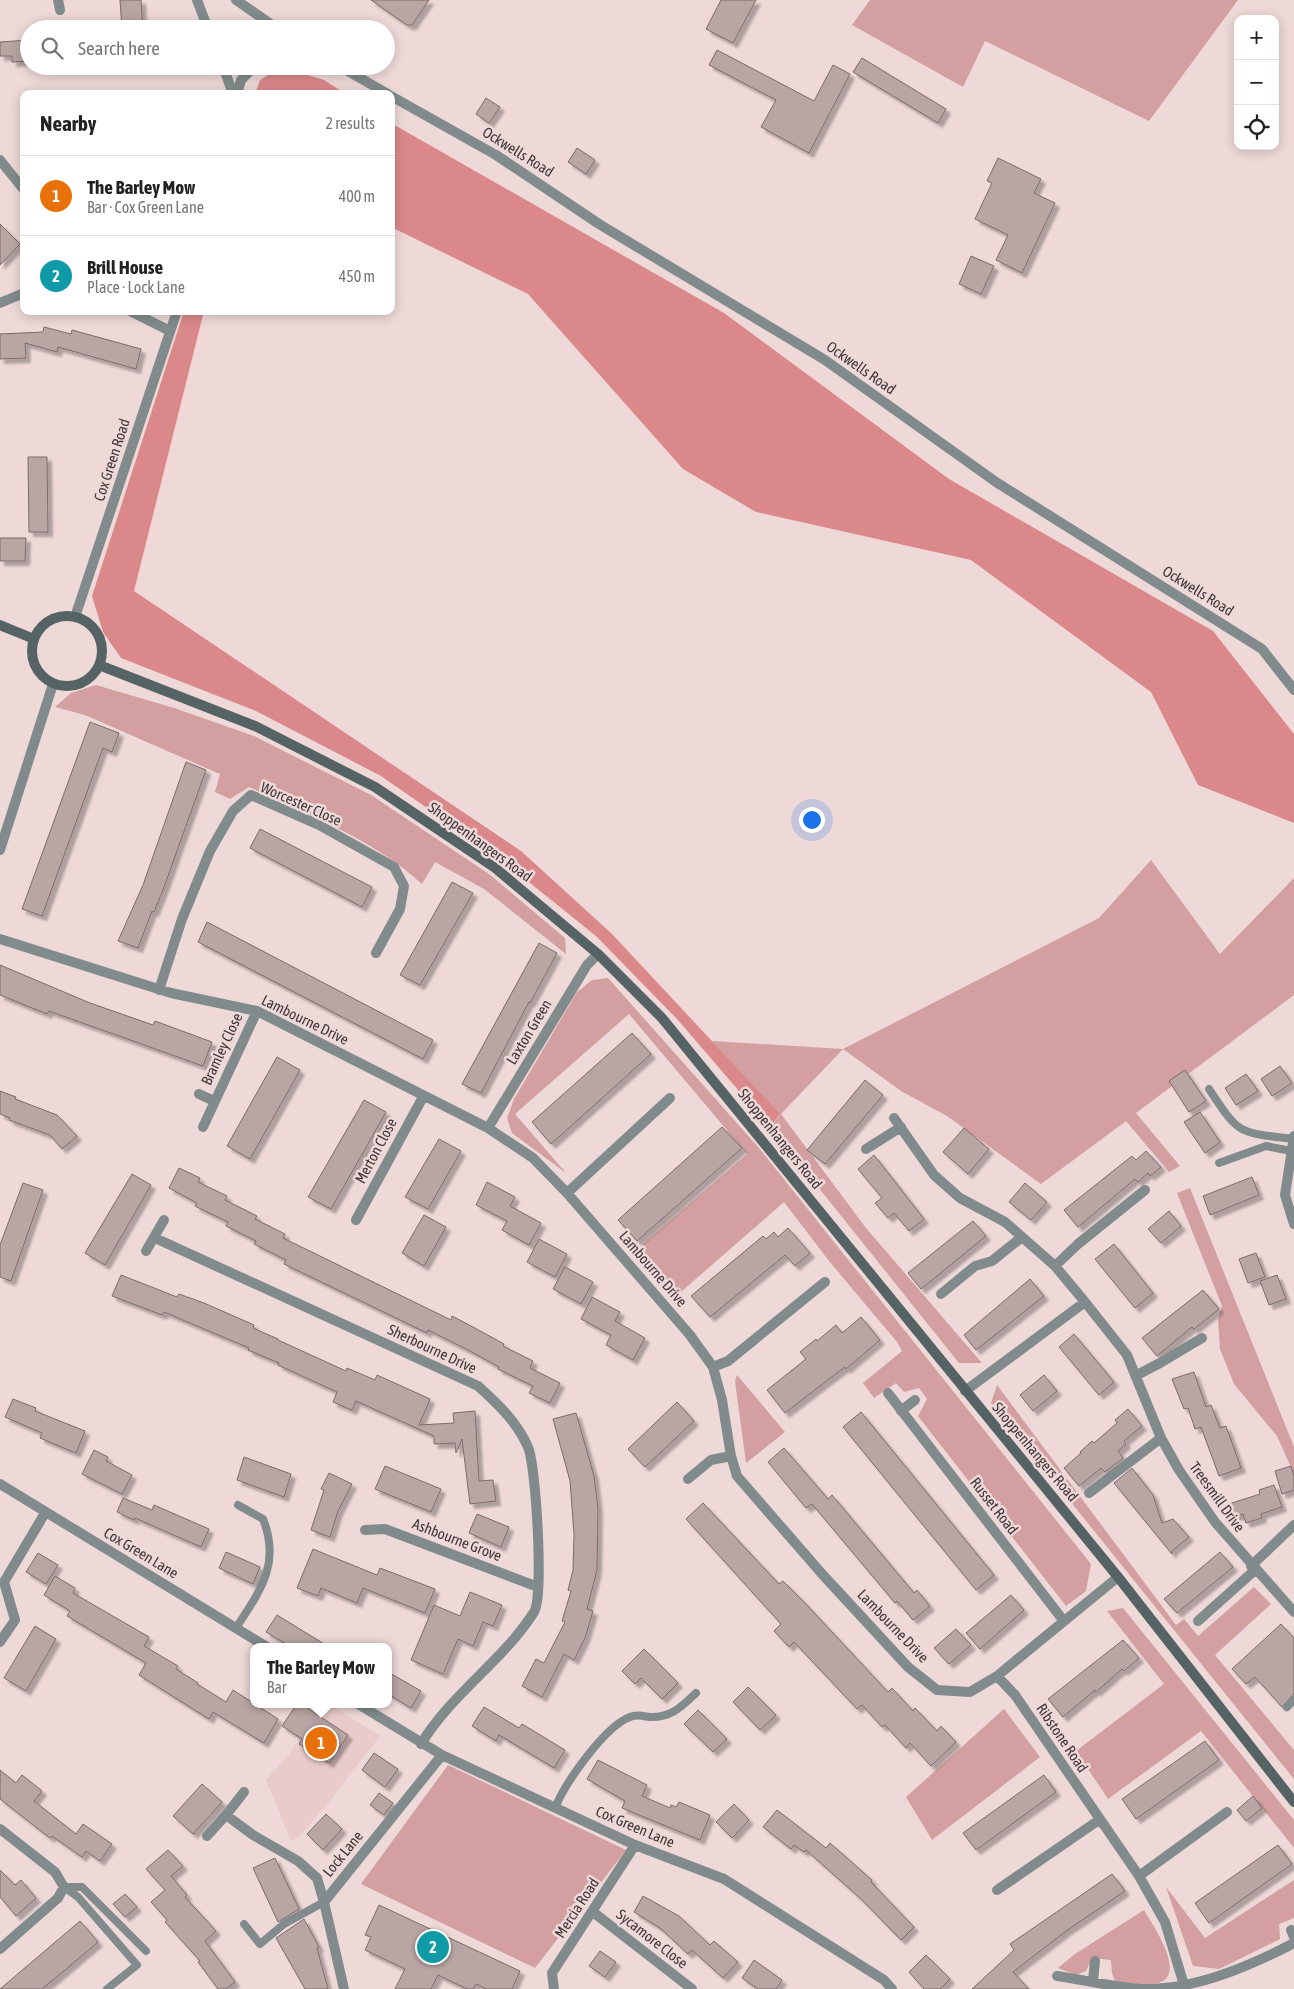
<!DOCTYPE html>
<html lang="en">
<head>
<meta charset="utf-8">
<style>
  :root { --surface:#fff; --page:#f2f2f2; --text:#222; --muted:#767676; --line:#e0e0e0; --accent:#2563eb }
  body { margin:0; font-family:"Asap Condensed",sans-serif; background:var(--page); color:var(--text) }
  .controls { position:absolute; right:15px; top:15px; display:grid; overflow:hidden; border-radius:10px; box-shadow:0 2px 12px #0003 }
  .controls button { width:45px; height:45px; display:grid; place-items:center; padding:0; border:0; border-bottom:1px solid var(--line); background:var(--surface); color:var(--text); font:25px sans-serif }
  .you { position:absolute; left:811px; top:819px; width:18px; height:18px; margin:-12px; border:4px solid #fff; border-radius:50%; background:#1a73e8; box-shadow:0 0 0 8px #1a73e833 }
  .badge { display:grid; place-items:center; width:32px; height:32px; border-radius:50%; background:var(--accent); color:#fff; font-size:16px; font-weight:700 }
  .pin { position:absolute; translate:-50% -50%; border:2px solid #fff; box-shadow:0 1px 5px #0006 }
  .popup { position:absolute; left:250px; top:1643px; width:142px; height:65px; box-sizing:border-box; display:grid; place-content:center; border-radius:10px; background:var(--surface); filter:drop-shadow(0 1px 4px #0005); font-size:16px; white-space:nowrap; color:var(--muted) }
  .popup b { font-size:19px; color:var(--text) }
  .popup::after { content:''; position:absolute; left:50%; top:100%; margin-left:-10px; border:10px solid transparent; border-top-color:var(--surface) }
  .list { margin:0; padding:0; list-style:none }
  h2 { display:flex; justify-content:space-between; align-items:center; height:65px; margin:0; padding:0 20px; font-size:21px }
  h2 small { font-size:16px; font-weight:400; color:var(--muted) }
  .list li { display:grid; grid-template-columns:32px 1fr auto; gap:15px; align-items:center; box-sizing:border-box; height:80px; padding:0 20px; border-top:1px solid var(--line) }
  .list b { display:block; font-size:19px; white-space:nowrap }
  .list p { margin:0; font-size:16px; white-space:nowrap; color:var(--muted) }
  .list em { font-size:16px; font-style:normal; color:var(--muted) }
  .icon { flex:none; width:28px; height:28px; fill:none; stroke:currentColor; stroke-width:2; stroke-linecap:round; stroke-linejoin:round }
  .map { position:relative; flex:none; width:1294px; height:1989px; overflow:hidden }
  .search { position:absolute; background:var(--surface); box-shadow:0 2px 12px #0003; left:20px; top:20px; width:375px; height:55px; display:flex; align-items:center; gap:12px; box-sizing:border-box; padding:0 18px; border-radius:28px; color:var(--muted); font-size:19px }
  .panel { position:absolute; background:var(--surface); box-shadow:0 2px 12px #0003; left:20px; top:90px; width:375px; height:225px; border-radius:10px }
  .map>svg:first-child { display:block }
</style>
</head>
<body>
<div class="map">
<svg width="1294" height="1989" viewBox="0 0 1294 1989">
  <defs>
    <filter id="shadow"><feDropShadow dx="4.5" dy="4.5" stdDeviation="1" flood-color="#0004"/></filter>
  </defs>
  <rect width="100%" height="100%" fill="#eed8d8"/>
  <path fill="#e9cbcb" d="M323,1704h6l51,32 -55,71 -25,29 -9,5 -25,-61 23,-26z"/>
  <path fill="#d39fa0" d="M870,0h368l-89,121 -164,-80 -22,46 -111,-62z
    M96,685l78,23 80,28 117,59 118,79 76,64 1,16 -82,-65 -49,-27 -13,22c-48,-44 -114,-70 -173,-97l-19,12 -15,-7 5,-18 -135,-59 -30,-8 16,-14z
    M1151,860l69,94 74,-76v117l-158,118 44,53 -11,6 -43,-51 -85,63 -94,-68 -46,-25 -58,-42 -62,65 85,114 116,135h-23l-189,-236 10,-12 -68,-74 131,8 256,-131z
    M608,978l151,170 332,416 -5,27 -20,15 -148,-190 9,-17 -8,-11 -15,4 -8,-9 -22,15 -11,-15 39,-32 -5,-9 -68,-81 -45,-59 -110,96 -40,-46 113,-98 -118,-140 -114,100 51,59 -54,-40 -5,-15 7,-19 63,-107 15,-12z
    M1190,1188l104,259v27l-17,-38 -43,-52 -14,-35 -2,-29 4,-14 -45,-113z
    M737,1375l48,57 -39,31 -11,-82z
    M997,1385l179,240 8,-6 14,17 56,-49 17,17 -56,51 79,95v29l-303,-376z
    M1123,1608l171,212v28l-93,-117 -93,68 -32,-48 88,-67 -57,-73z
    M1004,1709l36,48 -108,83 -26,-43z
    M448,1765l178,85 -91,118 -174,-84z
    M1294,1880v38l-15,6 1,15 -61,30 -26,-3 -27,-79 39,51z
    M1144,1910c8,14 44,65 14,73 -14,3 -29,-1 -43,-2l-3,-8 -1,-13 -19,-2 -6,13 -10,4 -18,-7 17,-14z"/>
  <path fill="#db888b" d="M282,67l42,13 22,14h-91l5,-14z
    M391,123l333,190 225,166 264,152 81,103v89l-96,-38 -47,-93 -180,-132 -215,-48 -73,-43 -155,-175 -137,-67z
    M184,311h20l-70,280 387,260 91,83 168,180 -10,13 -93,-108 -81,-83 -97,-78 -118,-82 -125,-65 -135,-53 -18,-26 -11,-36z"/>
  <path fill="#baa5a5" stroke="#7d6a6a" filter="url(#shadow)" d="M120,0h21l2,29h-21z
    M371,0h58l-17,25h-5z
    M721,0h35l-23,43 -27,-14z
    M29,40v21l-17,1v-6h-12v-14z
    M717,50l97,51 19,-36 17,9 -41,79 -48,-26 15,-27 -67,-35z
    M862,58l84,51 -8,14 -85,-51z
    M486,98l14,9 -11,16 -13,-9z
    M577,148l18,12 -9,14 -18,-12z
    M998,158l43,21 -7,14 21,10 -33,70 -26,-13 12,-25 -33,-16 17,-36 -5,-2z
    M0,224l20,20 -20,21z
    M971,256l23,10 -13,28 -22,-10z
    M44,327l27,7 1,-4 69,19 -5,20 -78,-22 -1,5 -32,-9 1,15 -26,1v-25l43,-2z
    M28,457h19l1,75h-19z
    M0,538h26l-1,23h-25z
    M90,722l29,11 -7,19 -9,-4 -61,168 -20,-7z
    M186,762l20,8 -43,120 -9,22 -2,-1 -14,37 -20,-7 25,-56z
    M260,829l112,58 -10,20 -112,-59z
    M452,882l21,11 -53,92 -20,-10z
    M207,922l226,118 -10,19 -225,-117z
    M539,943l18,10 -27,50 -1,-1 -48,91 -19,-9z
    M0,965l90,38 63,22 2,-4 57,21 -9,24 -154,-55 -2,3 -47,-19z
    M632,1033l19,21 -100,90 -19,-22z
    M277,1057l23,13 -50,89 -23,-13z
    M1280,1066l12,17 -20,13 -11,-17z
    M1185,1070l21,31 -17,11 -20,-31z
    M1246,1074l12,17 -22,14 -11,-17z
    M865,1080l18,15 -58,69 -18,-14z
    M0,1091l16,6 -1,2 42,16 20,21 -15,13 -12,-14 -41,-15 1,-2 -10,-4z
    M364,1100l22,12 -55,97 -23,-12z
    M1200,1112l20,30 -15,11 -21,-31z
    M722,1127l20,21 -105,93 -19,-21z
    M964,1128l25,21 -21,25 -25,-22z
    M439,1139l22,12 -33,58 -23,-12z
    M1146,1151l15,16 -11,9 -2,-3 -10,9 -3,-3 -57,48 -14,-17 68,-54 4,4z
    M874,1155l50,64 -15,12 -15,-18 -6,5 -13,-15 7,-5 -24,-29z
    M179,1168l21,10 -2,4 29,14 -2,4 32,16 -2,3 30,15 -2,4 168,82 1,-4 21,11 31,17 -1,2 30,15 -3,7 30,15 -10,20 -21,-10 4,-7 -35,-17 1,-2 -29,-16 -42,-21 -1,3 -143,-69 2,-4 -32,-16 2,-3 -30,-15 2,-4 -33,-16 2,-3 -28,-15z
    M132,1174l19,11 -46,80 -20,-12z
    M1252,1177l7,18 -49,20 -7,-19z
    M487,1182l28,15 -5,9 31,17 -12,22 -27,-15 5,-9 -31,-16z
    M23,1183l20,7 -32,91 -11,-4v-32z
    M1025,1183l22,19 -16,18 -22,-18z
    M1169,1211l12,15 -20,17 -13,-14z
    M424,1215l22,12 -22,39 -22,-13z
    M973,1221l13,15 -65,53 -13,-16z
    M788,1228l22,25 -15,13 -10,-11 -75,62 -19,-21 72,-60 3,3 8,-7 4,5z
    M539,1239l28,15 -12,23 -28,-15z
    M1114,1244l39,49 -18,15 -40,-49z
    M1256,1253l9,24 -17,6 -9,-24z
    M565,1267l28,15 -12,22 -28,-15z
    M121,1275l56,22 2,-3 25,9 50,22 -1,3 25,11v1l68,31 1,-3 28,12 2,-5 53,24 -11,26 35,-2 -1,-10 22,-2 4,70 14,-1 3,21 -26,3 -8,-65 -6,14 -1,-10 -21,1v-8l-78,-35 -4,9 -19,-8 4,-10 -59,-27 1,-2 -31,-13 1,-2 -85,-36 -2,3 -50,-19z
    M1277,1275l9,24 -17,6 -9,-24z
    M1030,1279l14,17 -68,54 -12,-15z
    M1203,1290l16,19 -25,20 -2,-2 -35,29 -15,-18z
    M592,1297l28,15 -5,9 30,17 -12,22 -27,-15 5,-10 -30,-16z
    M861,1317l19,23 -34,29 -1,-2 -20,15 -40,31 -18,-23 39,-31 -6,-7 16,-13 1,2 19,-16 6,8z
    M1074,1334l40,48 -15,13 -40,-48z
    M1194,1372l12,35 5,-2 9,23 6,-2 15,42 -22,8 -18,-49 -6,2 -7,-21 -4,1 -12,-30z
    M1044,1375l13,16 -24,20 -13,-16z
    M13,1399l23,9 -1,3 50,20 -9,22 -36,-15 2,-5 -37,-16z
    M677,1402l17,19 -49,46 -17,-18z
    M1128,1409l14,17 -18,15 2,3 -8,7 5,7 -18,14 -4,-4 -22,18 -15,-18 17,-15 -1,-1 12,-11 2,2 23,-20 -2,-3z
    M861,1412l133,163 -18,15 -133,-163z
    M576,1413l18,63 4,33 -1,61 -10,39 6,2 -8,27 -11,22 -10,-6 -22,43 -20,-11 14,-27 8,4 21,-41 -3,-1 9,-30 -3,-1 5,-20 1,-36 -4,-53 -17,-62z
    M784,1448l44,51 4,-4 82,98 3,-3 13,16 -17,14 -16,-19 -2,2 -83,-99 -6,4 -38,-46z
    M94,1450l14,7 -2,4 26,14 -10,19 -40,-20z
    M244,1457l47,17 -7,23 -47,-17z
    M385,1466l56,23 -10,23 -56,-23z
    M1291,1466l3,10v14l-12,4 -7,-23z
    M1132,1468l21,27 9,28 11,-4 16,18 -17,14v3l-58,-71z
    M329,1473l23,11 -14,27 -8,26 -19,-7 13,-40 -3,-1z
    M1274,1485l8,22 -21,7 1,4 -16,5 -3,-9 -9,3 -5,-13 31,-10 -1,-4z
    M123,1498l29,12 2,-5 55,24 -8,18 -66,-29 -1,2 -17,-8z
    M703,1503l76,81 4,-3 22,22 83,89 4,-4 21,23 2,-3 22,23 4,-5 15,16 -25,24 -21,-23 -4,5 -21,-23 -3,2 -20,-22 -5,4 -63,-67 -5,5 -15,-16 7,-7 -95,-105z
    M477,1514l32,13 -8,20 -32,-14z
    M313,1549l64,26 3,-7 55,21 -10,24 -62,-25 -6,15 -36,-15 -3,8 -21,-8z
    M226,1552l34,15 -7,17 -34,-16z
    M1220,1552l13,15 -56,46 -13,-14z
    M38,1553l20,12 -12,19 -20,-12z
    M55,1576l20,12 -2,5 76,44 -5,9 34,20 -2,3 22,14 -1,1 29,18 7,-12 45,29 -14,24 -51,-31 -4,7 -70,-44 7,-12 -79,-47 3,-5 -26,-16z
    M470,1592l32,13 -9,21 -10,-4 -10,24 -15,-7 -15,35 -32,-14 23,-55 26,11z
    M1011,1595l13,15 -44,39 -14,-16z
    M277,1615l52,32h-38l-25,-15z
    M1281,1624l13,14v56l-12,13 -27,-30 -9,7 -14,-15z
    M35,1626l21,13 -30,52 -22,-13z
    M956,1629l15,16 -22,19 -15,-16z
    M1123,1640l16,18 -15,13 -2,-2 -26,23 -1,-2 -32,27 -15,-18z
    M644,1649l34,34 -16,16 -21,-21 -6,6 -13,-13z
    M388,1672l33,19 -10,17 -23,-14z
    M748,1687l28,28 -16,15 -27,-28z
    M297,1704h4l47,31 -19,28 -30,-19 3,-5 -20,-13z
    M484,1707l35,21 3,-4 43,26 -11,18 -55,-33 -3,6 -24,-15z
    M698,1710l29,29 -14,13 -29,-28z
    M1205,1741l14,19 -83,59 -14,-20z
    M374,1753l24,16 -13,18 -23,-17z
    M598,1760l49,25 -5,11 28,12 1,-3 5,2 3,-5 31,13 -10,25 -78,-32 3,-7 -38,-22z
    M0,1770l16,13 6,-8 20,16 -8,10 42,33 7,-10 29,20 -12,17 -14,-10 -4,6 -30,-21 -2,2 -50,-39z
    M1044,1775l12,17 -80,58 -13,-17z
    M202,1784l20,18 -29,32 -20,-18z
    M379,1793l14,10 -9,12 -14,-10z
    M1253,1796l9,12 -16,13 -9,-11z
    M734,1804l15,16 -17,18 -16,-16z
    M777,1810l49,38 4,-5 42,37 -1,2 43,45 -13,13 -40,-41 -55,-49 -2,2 -10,-7 -3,4 -28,-22z
    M326,1814l16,15 -19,21 -16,-16z
    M1278,1845l14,19 -83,59 -14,-20z
    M168,1850l15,16 -12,10 16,19 -2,2 31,34 -11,10 30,41 -9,7h-8l-20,-27 2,-1 -35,-39 2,-2 -16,-18 14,-12 -19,-21z
    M275,1858l24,51 -21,13 -25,-54z
    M0,1870l15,15 6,-5 15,18 -20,18 -16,-19z
    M1112,1874l13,17 -59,40 -53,41 16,17h-57l42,-39 -4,-6z
    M125,1894l12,13 -12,10 -12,-13z
    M643,1896l36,20 31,29 4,-4 24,21 -15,16 -31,-28 -4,4 -28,-26 -26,-16z
    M379,1905l141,66 -8,18h-26l-10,-5 -3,5h-6l-29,-14 -7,14h-36l10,-20 -40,-19 6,-13 -6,-2z
    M304,1919l15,28 -2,1 11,41h-23l-29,-51z
    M80,1921l18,21 -34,29 -22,18h-42z
    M600,1951l16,11 -11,15 -16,-11z
    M926,1955l24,24 -10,10h-16l-15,-17z
    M754,1960l28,20 -6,9h-18l-16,-11z"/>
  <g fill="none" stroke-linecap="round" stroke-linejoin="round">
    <path stroke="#828b8b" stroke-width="8" d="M1209,1089c31,47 29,43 84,50
      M1219,1163l47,-17 25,5
      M236,1628c24,-37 45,-64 27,-109l-25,-14
      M1287,1707l7,-7
      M555,1808c10,-25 50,-82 75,-91 7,-3 13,-1 19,0 22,1 32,-10 47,-24
      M64,1887l14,10 59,68 -30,24
      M64,1887h18l64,64
      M244,1924l16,20 24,-20 40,-22"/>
    <path stroke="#828b8b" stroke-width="10" d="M58,0l2,10
      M197,0l11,29
      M236,0l42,29
      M223,66l10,28
      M339,66l49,28
      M237,94l4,-14 14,-14
      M391,96l105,59 103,69 226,136 171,122 266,167 32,41
      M0,160l24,30
      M0,303l24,-10
      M130,311l40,20
      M75,617l102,-306
      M0,850l53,-166
      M0,939l171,54 86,18 231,117 45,30 34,35 123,142 23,32 9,33 9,56 6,20 86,99 85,92 29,23 33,2 27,-16 121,-99
      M159,990l23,-71 28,-68 23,-40 18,-16 68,30 75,42 10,19 -4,23 -24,44
      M199,1094l15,7
      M894,1118l40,57 26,23 45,24 50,44 30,36 42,53 34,83 18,32 36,52 79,90
      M203,1127l54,-116
      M488,1128l99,-163 11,-11
      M1294,1136l-9,59 9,29
      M866,1149l35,-22
      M567,1193l103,-95
      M356,1220l67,-123
      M155,1238l323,148c20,18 39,36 50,61 8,18 16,150 6,165 -31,49 -83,82 -113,132
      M146,1251l18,-31
      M1055,1266l23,-22 67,-54
      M941,1294l34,-28 17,-5 30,-24
      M713,1367l15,-6 97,-79
      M1137,1375l23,-12 42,-25
      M965,1391l120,-89
      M888,1393l175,227
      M901,1411l14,-11
      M688,1479l23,-19 20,-4
      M0,1484l267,163
      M1089,1493l72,-55
      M365,1530l20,-1 153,58
      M1251,1566l43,-41
      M1198,1621l57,-51
      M0,1642l15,-22 -11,-38 41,-69
      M997,1676l18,19 124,181 26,46 19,63
      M358,1704l84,51 193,90 89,34 160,101 8,9
      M226,1815l18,-23
      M0,1829l55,43 9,15 -6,11 -58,51
      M207,1836l19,-21 27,20 45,26 19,17 7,24
      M1139,1876l88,-64
      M997,1890l102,-70
      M593,1912l99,77
      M1291,1930l3,7
      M1057,1976c28,4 65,13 92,13 50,-1 101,-23 145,-46
      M1093,1981l2,-20
      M344,1989l-20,-87 118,-147
      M554,1989l-2,-16 83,-128"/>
    <path stroke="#566364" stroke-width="10" d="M32 651a35 35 0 1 1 70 0a35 35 0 1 1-70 0Z
      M0,625l34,14
      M99,665l156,61 120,61 119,80 104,87 64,64 456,559 176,225"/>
  </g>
  <g text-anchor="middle" stroke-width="5" stroke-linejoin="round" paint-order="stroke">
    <g font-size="15" fill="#3f3737" stroke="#eed8d8">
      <text transform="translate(518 152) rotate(32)" y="5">Ockwells Road</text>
      <text transform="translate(861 368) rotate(35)" y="5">Ockwells Road</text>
      <text transform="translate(112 460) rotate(-72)" y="5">Cox Green Road</text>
      <text transform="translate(1198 591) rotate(32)" y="5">Ockwells Road</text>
      <text transform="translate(301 804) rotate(24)" y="5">Worcester Close</text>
      <text transform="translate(480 842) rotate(36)" y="5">Shoppenhangers Road</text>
      <text transform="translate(305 1020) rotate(26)" y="5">Lambourne Drive</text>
      <text transform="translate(529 1032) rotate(-59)" y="5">Laxton Green</text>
      <text transform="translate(222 1049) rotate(-65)" y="5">Bramley Close</text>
      <text transform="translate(780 1139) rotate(51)" y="5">Shoppenhangers Road</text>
      <text transform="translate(376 1151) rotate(-62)" y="5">Merton Close</text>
      <text transform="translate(653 1269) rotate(49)" y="5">Lambourne Drive</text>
      <text transform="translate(432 1349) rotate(25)" y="5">Sherbourne Drive</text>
      <text transform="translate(1035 1452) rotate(50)" y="5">Shoppenhangers Road</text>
      <text transform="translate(1217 1497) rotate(54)" y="5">Treesmill Drive</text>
      <text transform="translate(994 1506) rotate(52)" y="5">Russet Road</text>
      <text transform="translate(457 1540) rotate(21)" y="5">Ashbourne Grove</text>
      <text transform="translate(141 1553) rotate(31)" y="5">Cox Green Lane</text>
      <text transform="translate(893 1626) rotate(46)" y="5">Lambourne Drive</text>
      <text transform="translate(1062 1738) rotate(56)" y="5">Ribstone Road</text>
      <text transform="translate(635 1827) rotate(23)" y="5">Cox Green Lane</text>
      <text transform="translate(343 1854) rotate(-51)" y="5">Lock Lane</text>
      <text transform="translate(577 1908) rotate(-57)" y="5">Mercia Road</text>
      <text transform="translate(652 1939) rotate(38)" y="5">Sycamore Close</text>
    </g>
  </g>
</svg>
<div class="controls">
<button>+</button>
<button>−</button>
<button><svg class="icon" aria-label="locate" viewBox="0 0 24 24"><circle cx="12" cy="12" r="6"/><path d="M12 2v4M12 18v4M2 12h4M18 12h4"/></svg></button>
</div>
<div class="you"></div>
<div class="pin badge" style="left:321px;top:1743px;background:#e8710a">1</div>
<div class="popup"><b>The Barley Mow</b>Bar</div>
<div class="pin badge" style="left:433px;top:1947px;background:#0f9aa8">2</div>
<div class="search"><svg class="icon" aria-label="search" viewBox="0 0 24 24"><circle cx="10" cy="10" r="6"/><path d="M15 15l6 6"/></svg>Search here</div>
<section class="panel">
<h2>Nearby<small>2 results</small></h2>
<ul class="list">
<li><span class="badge" style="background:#e8710a">1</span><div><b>The Barley Mow</b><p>Bar · Cox Green Lane</p></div><em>400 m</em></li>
<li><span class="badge" style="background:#0f9aa8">2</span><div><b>Brill House</b><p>Place · Lock Lane</p></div><em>450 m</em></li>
</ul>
</section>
</div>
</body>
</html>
